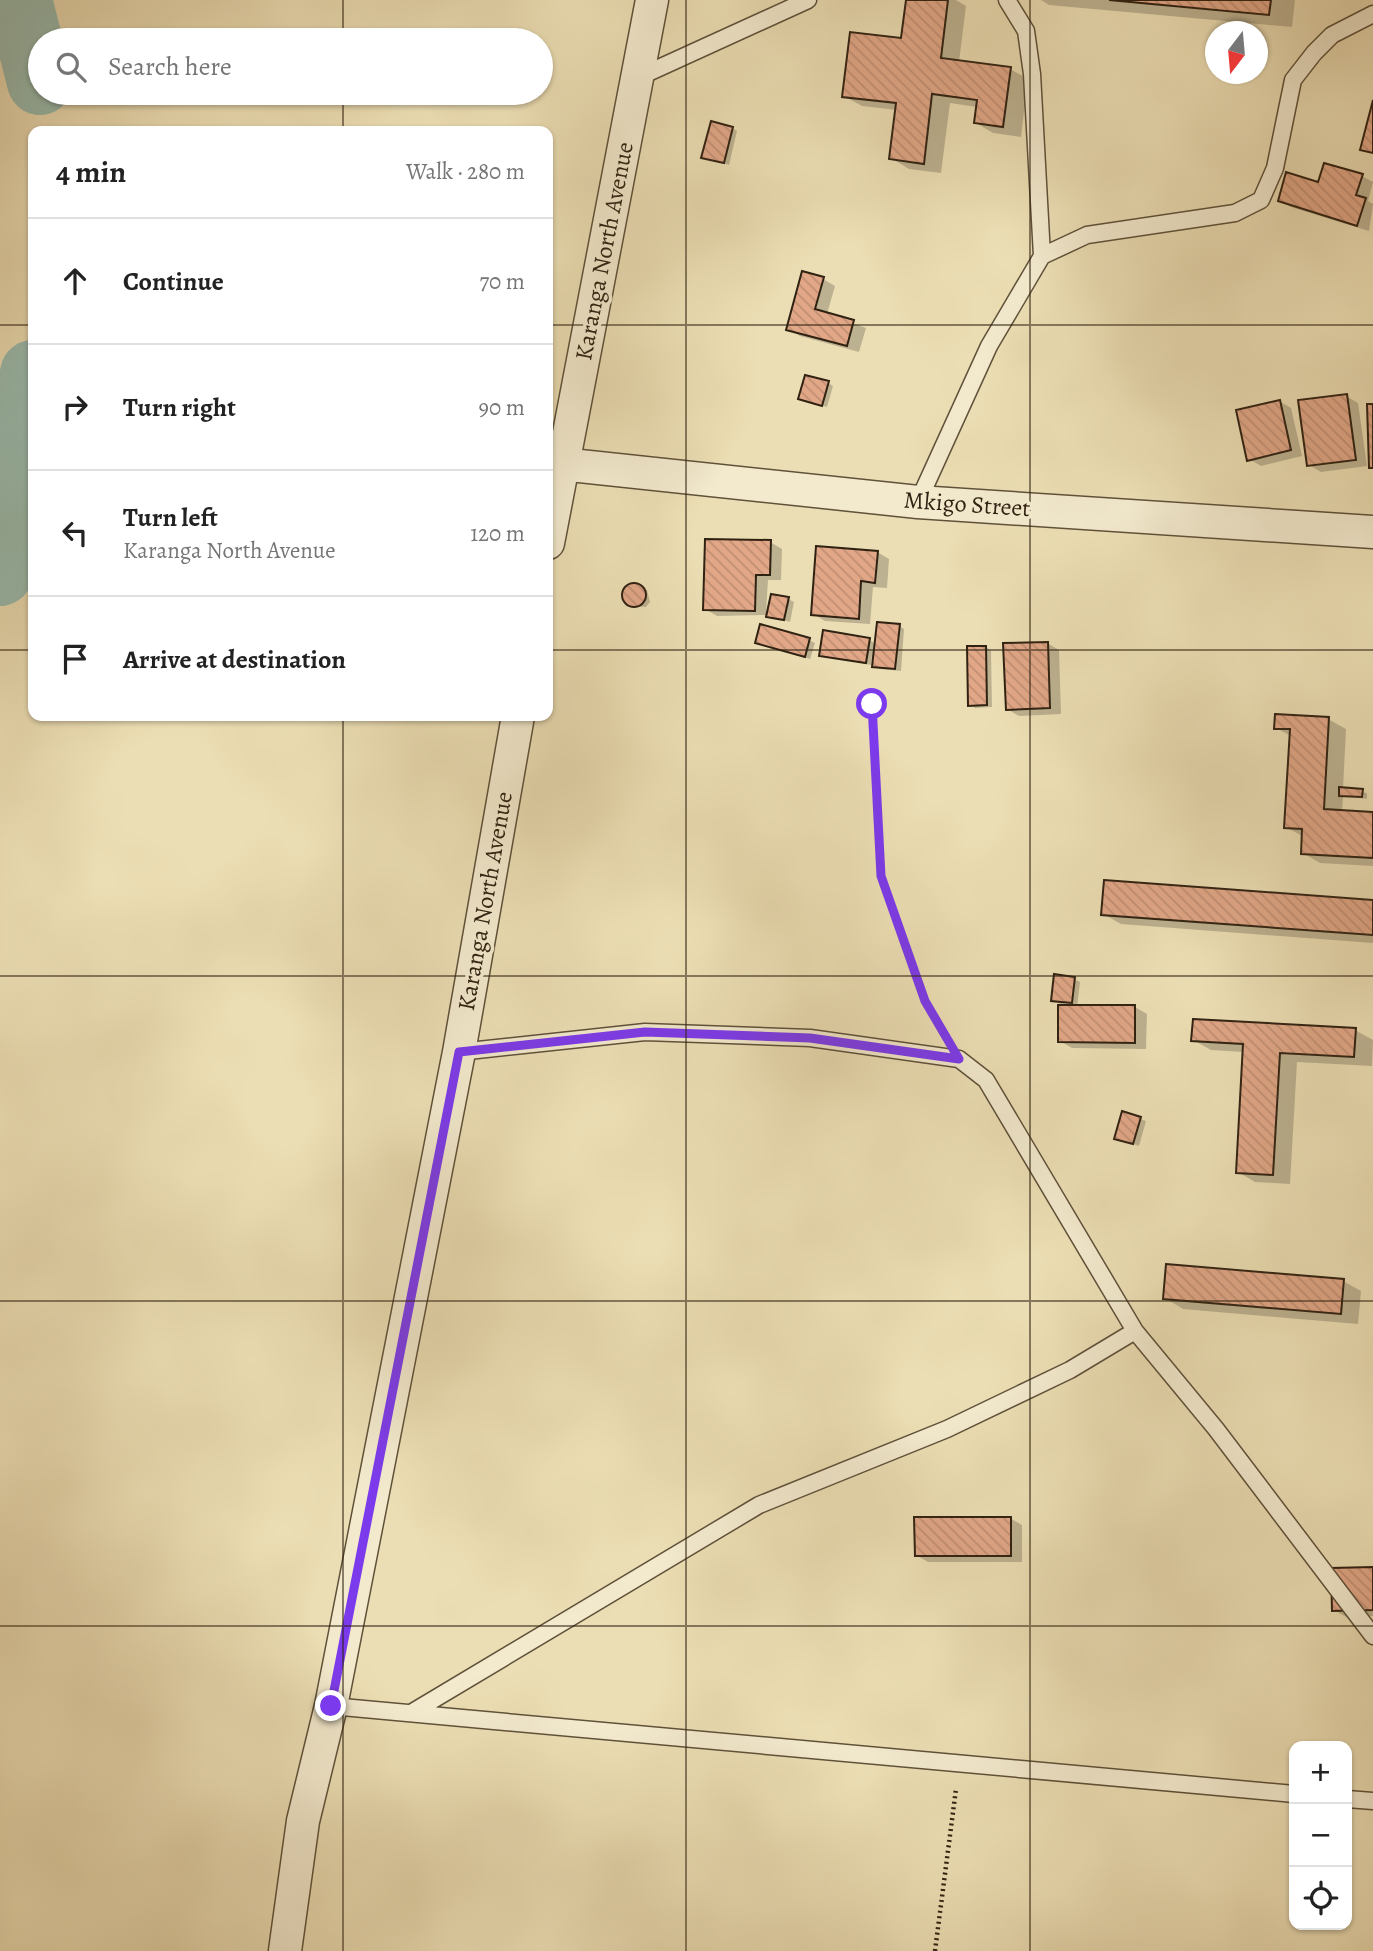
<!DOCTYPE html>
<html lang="en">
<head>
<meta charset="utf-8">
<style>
  :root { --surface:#fff; --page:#f6f6f6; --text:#222; --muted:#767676; --line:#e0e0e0 }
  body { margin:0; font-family:Alegreya,serif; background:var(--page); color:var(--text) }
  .controls { position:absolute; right:21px; bottom:21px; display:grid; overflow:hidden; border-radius:14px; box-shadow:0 2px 5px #0004 }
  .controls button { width:63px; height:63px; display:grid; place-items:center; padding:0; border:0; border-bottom:2px solid var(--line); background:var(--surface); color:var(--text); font:35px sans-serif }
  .compass { position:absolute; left:1205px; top:21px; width:63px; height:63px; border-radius:50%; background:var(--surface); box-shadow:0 2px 5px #0004; rotate:196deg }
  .stop { position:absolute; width:21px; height:21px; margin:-16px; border:5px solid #7c3aed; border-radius:50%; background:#fff }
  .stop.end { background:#7c3aed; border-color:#fff; box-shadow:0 2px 7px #0008 }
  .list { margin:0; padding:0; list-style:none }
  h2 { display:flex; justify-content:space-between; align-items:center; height:91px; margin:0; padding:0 28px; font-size:30px }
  h2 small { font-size:23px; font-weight:400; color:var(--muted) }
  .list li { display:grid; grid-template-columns:46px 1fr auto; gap:21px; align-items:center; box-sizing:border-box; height:126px; padding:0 28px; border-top:2px solid var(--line) }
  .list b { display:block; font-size:26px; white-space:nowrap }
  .list p { margin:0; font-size:23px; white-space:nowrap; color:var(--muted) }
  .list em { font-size:23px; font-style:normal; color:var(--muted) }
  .icon { flex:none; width:38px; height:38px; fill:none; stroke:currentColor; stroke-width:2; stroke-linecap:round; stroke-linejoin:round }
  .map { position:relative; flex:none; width:1373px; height:1951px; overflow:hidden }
  .search { position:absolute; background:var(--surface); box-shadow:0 2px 5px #0004; left:28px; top:28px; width:525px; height:77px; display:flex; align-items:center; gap:18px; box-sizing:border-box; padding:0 24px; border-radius:38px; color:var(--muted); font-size:26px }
  .panel { position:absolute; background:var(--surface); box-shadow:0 2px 5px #0004; left:28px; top:126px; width:525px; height:595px; border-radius:14px }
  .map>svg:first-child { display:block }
</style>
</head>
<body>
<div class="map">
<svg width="1373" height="1951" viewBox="0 0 1373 1951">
  <defs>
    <pattern id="building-back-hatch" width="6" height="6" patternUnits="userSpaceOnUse" patternTransform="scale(1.75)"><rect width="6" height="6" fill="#e1a787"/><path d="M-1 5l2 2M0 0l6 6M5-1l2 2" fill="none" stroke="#c18f74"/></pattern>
  </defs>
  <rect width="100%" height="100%" fill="#ecdeb4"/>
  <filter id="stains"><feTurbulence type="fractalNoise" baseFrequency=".00286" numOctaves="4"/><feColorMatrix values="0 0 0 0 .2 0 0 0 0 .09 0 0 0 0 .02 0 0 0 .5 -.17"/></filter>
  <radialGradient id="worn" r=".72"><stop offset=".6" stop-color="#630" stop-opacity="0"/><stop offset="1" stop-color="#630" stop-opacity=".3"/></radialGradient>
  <path fill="#0003" d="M908,0h48l10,6 -7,56 51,7 18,10 -7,58 -28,-4 -17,-10 1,-16 -27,-4 -9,70 -32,-4 -18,-11 6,-48 -35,-4 -18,-10 59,-56z
    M1041,0h254l-3,27 -243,-22z
    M732,128l5,3 -8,34 -26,-8z
    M1362,176l11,6 -5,19 5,3 -4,27 -78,-24 -11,-7 39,-16z
    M823,279l12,7 -8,28 39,14 -7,24 -59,-16 -12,-7z
    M828,383l5,3 -6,21 -21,-6z
    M1346,396l12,7 9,63 -46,6 -12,-7z
    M1279,401l12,7 11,48 -41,10 -12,-7z
    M770,542l12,7 -1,31h-13l-2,33 22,-14 6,3 -4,20 -24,-7 -49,1 -12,-7z
    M877,552l12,7 -2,29 -14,-1 -3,37 -45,-3 -12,-7z
    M634,584l13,6 3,12 -4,5 -13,-1 -10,-9 1,-6z
    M899,626l5,3 -3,42 -21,-2 -6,-3 1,-8 -3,-1 -1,8 -51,-10 49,-15 7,4z
    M809,640l6,3 -5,16 -53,-17z
    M1047,643l12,7 2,64 -42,2 -12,-7z
    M986,647l5,4 1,56 -17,1 -5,-3z
    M1328,719l18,10 -3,60 24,4v6l-24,-3 -1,16 31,1v53l-53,-3 -17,-10 1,-16 -18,-10 5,-91 -15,-8z
    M1373,901v42l-252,-19 -18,-10z
    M1074,979l6,3 -3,25h58l12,7 -1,35 -74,-1 -12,-7v-37l-7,-4z
    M1355,1030l18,10 -1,26 -75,-4 -7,122 -35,-2 -17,-10 6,-120 -33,-2 -18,-10z
    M1123,1113l23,8 -7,25 -23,-8z
    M1343,1281l18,10 -3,33 -175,-15 -18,-11z
    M1010,1518l12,7v37h-94l-12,-7z
    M1373,1569v47l-27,1 -12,-7z"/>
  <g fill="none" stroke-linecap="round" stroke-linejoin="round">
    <path stroke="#99bcaf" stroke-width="66" d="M19,0l21,82
      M0,573l33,-200"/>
  </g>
  <path fill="url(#building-back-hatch)" stroke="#302212" stroke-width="2" d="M906,0h42l-7,58 70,9 -8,60 -29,-4 3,-23 -45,-6 -8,70 -35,-5 7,-56 -54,-6 8,-65 51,6z
    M1109,0h162l-2,15z
    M1373,100v53l-13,-3z
    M711,121l22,6 -9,36 -23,-5z
    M1324,163l39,11 -7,21 10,3 -9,28 -79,-25 8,-29 32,10z
    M802,271l22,6 -9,32 39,11 -7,26 -61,-16z
    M805,375l24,6 -7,25 -24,-7z
    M1347,394l9,66 -49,6 -9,-66z
    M1280,400l11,50 -44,11 -11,-51z
    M1367,404h6v64h-4z
    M705,539l66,1 -1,35h-14l-1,36 -52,-1z
    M816,546l62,5 -3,32 -14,-2 -2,38 -48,-4z
    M622 595a12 12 0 1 1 24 0a12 12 0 1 1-24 0Z
    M771,594l18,3 -5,23 -18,-3z
    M877,622l23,2 -5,45 -23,-2z
    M760,624l50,14 -5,19 -50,-14z
    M823,630l47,8 -4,25 -47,-7z
    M1048,642l2,66 -44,2 -3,-67z
    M967,646h19l1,59 -19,1z
    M1275,714l54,3 -5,92 49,3v46l-72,-4 1,-25 -18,-1 6,-99h-16z
    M1339,787l24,2 -1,8 -23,-1z
    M1104,880l269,20v35l-272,-20z
    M1054,974l21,3 -3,26 -21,-2z
    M1058,1005h77v38l-77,-1z
    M1193,1019l163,9 -2,29 -74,-4 -7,122 -37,-2 7,-129 -52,-3z
    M1122,1111l19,6 -8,27 -19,-5z
    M1166,1264l178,15 -3,35 -178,-15z
    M914,1517h97v39h-96z
    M1373,1567v43l-41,1 -1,-43z"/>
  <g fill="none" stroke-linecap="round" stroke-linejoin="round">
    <g stroke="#5f513a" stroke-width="19">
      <path id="lane" d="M1007,0l19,31 6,43 10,182
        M639,77l169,-77
        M918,502l71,-156 53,-90 45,-21 148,-22 26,-13 14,-32 18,-88 21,-27 18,-18 41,-21
        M459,1052l186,-20 165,6 149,21 27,21 149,251 81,98 157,207
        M331,1706l963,88
        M411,1713l348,-208 188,-76 123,-59 65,-39
        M1347,1799l26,2"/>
    </g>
    <g stroke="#5f513a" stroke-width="35">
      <path id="street" d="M561,464l357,38 455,30
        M548,543l104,-543
        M285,1951l18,-130 28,-115 128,-654 59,-336"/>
    </g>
    <path stroke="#302212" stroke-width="4.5" stroke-dasharray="2 3.5" stroke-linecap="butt" d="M872,704l9,172 44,125 16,27
      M935,1951l21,-162"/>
    <use href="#lane" stroke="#f3eace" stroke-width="16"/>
    <use href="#street" stroke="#f3eace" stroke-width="32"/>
  </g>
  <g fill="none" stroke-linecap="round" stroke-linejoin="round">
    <path stroke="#7c3aed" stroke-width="9" d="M331,1706l128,-654 186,-20 165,6 149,21 -34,-58 -44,-125 -9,-172"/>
  </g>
  <path fill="none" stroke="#302212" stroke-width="2" stroke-opacity="0.55" d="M343,0v40M686,0v1951M1030,0v1951M343,93v38M0,325h33M548,325h825M0,650h33M548,650h825M343,716v1235M0,976h1373M0,1301h1373M0,1626h1373"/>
  <g text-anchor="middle" stroke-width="7" stroke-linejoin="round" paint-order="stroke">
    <g font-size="24" fill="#302212" stroke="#f3eace">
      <text transform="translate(604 251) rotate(-79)" y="8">Karanga North Avenue</text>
      <text transform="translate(967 504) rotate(4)" y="8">Mkigo Street</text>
      <text transform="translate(485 901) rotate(-80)" y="8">Karanga North Avenue</text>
    </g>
  </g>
  <rect width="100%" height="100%" filter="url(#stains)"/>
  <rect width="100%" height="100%" fill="url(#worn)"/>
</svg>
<div class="controls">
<button>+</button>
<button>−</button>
<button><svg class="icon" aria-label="locate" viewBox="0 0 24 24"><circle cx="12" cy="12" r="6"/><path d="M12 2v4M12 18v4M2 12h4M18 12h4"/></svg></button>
</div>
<svg class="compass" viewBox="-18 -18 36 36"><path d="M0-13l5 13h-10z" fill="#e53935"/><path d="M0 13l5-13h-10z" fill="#767676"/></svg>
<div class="stop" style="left:872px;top:704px"></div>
<div class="stop end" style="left:331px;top:1706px"></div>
<div class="search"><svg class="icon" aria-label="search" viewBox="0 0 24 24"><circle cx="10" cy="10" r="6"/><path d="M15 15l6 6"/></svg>Search here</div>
<section class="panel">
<h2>4 min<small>Walk · 280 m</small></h2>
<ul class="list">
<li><svg class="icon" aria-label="ahead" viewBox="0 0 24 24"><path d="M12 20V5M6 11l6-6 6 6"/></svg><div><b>Continue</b></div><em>70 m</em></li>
<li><svg class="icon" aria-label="right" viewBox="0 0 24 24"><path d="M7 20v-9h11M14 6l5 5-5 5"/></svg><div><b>Turn right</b></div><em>90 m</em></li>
<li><svg class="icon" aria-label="left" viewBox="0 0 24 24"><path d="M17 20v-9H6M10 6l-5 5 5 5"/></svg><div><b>Turn left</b><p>Karanga North Avenue</p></div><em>120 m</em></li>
<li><svg class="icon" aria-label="arrive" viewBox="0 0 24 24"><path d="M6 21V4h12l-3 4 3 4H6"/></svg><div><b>Arrive at destination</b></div></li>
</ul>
</section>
</div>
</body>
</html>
